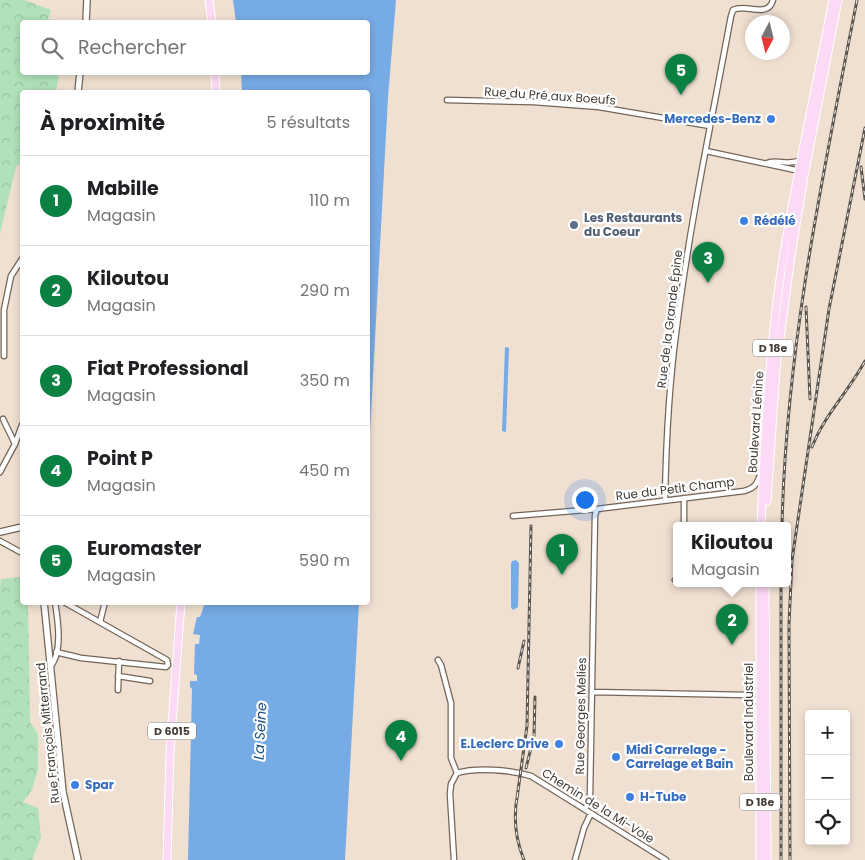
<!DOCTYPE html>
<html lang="fr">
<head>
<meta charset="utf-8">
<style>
  :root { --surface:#fff; --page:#f2f2f2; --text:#202124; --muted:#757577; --line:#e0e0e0; --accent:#0b8043 }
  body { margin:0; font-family:Poppins,sans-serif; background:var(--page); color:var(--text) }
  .controls { position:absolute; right:15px; bottom:15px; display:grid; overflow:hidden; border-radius:5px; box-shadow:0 2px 8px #0003 }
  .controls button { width:45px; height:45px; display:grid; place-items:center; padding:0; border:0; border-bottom:1px solid var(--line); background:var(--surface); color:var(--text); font:25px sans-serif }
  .compass { position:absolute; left:745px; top:15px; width:45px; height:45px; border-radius:50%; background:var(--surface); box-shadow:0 2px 8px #0003; rotate:187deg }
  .you { position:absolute; left:584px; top:499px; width:18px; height:18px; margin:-12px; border:4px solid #fff; border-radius:50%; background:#1a73e8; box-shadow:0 0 0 8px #1a73e833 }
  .badge { display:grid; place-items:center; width:32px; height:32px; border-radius:50%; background:var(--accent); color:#fff; font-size:16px; font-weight:700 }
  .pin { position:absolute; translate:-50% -41px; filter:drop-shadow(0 1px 2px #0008) }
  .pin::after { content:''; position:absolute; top:26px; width:18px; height:15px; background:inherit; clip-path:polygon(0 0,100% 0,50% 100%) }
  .popup { position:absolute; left:673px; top:522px; width:118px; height:65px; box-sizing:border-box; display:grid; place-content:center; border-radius:5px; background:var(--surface); filter:drop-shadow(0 1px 4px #0005); font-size:16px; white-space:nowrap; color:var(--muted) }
  .popup b { font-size:19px; color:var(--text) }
  .popup::after { content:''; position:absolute; left:50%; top:100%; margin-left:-10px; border:10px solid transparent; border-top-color:var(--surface) }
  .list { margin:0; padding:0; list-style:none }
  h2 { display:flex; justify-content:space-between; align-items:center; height:65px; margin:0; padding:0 20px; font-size:21px }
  h2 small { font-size:16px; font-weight:400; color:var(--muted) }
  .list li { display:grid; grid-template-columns:32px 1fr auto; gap:15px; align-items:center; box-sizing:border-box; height:90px; padding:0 20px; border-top:1px solid var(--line) }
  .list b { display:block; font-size:19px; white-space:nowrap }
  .list p { margin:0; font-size:16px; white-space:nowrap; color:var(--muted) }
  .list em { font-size:16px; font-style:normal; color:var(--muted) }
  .icon { flex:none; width:28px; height:28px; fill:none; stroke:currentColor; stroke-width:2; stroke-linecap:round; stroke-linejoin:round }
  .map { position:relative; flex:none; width:865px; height:860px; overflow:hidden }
  .search { position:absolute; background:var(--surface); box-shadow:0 2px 8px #0003; left:20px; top:20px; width:350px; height:55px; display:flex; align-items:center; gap:12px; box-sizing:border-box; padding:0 18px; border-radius:5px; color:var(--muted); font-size:19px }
  .panel { position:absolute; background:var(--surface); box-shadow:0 2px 8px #0003; left:20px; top:90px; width:350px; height:515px; border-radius:5px }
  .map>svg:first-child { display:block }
</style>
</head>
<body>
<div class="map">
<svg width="865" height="860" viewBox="0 0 865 860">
  <defs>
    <pattern id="forest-crowns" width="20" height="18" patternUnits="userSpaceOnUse" patternTransform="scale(1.25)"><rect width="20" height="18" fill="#b0e1ba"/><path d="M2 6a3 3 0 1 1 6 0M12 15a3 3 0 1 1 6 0" fill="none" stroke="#99c2a0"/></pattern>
  </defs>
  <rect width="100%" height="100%" fill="#f0e0d2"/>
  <path fill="url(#forest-crowns)" d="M0,0h24l27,10 -3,9 18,3h-44v50l37,1 -3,19h-34v70l-6,5 -16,66z
    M22,577v25l6,1 2,119 8,12v35l-6,21 -9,12 15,6 3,29 -9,23h-32v-271l1,-10z"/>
  <path fill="#77abe5" d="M233,0h163l-8,97 -20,373v-378h-126l-1,-19 127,-1v-50h-132z
    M505,347l4,1 -3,84 -4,-1z
    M516,560l3,3 -1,44 -5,3 -2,-3v-43l1,-3z
    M205,603h154l-14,257h-157l4,-171 -2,-2v-6h7v-6l-3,-1 1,-30h4l1,-9 -7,-1 4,-17h3z"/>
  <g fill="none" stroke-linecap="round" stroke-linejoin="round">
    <g stroke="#736659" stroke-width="7">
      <path id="minor" d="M447,100l87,2 65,5 111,19
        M706,151l94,20
        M767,163c11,-4 23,3 33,-3
        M4,356v-46l7,-34 11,-17
        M3,419l12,25
        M0,472l15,-28 7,-19
        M665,500c1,-58 4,-117 12,-174 13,-104 35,-207 54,-310l2,-6c13,-7 35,9 40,-10
        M513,516l84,-7 147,-18c12,-3 14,-9 17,-19
        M684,526v-28
        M0,541l22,12
        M675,580l2,-1
        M100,622l5,-20
        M56,652l25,6 85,9 2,-2 -1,-5 -103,-58
        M438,660l3,5 10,38v55l6,15
        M50,667c13,-15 8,-46 5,-65
        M118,676l32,5
        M118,690l1,-29
        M592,692l155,3 13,8
        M457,773c20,-6 54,-3 74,3l135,84
        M585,809l4,-7 1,-6 5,-281 2,-6
        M454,860l-4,-66 1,-10 6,-11
        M575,860l9,-32 7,-15"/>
    </g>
    <g stroke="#736659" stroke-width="8">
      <path id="tertiary" d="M86,22l1,-22
        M78,92l2,-20
        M0,532l22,-5
        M44,602l19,190 15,68"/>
    </g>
    <g stroke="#fff" stroke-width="9">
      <path id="primary" d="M209,0l3,22
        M215,72l1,20
        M767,501l9,-132 15,-114 13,-79 34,-176
        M761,526c3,-87 8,-175 21,-261 14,-89 34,-177 51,-265
        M760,584v276
        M765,584l2,276
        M167,860l3,-108 11,-150"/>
    </g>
    <use href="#minor" stroke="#fff" stroke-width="4.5"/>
    <use href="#tertiary" stroke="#fff" stroke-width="5.5"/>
    <use href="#primary" stroke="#fcd9f4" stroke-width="7"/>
    <g stroke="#5d564e" stroke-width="3">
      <path id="rail" d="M861,167l4,32
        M806,307l4,92
        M812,447c13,-33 37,-56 53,-86
        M782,526c4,-178 41,-352 75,-526
        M781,584v276
        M518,668l6,-27
        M526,768l8,-32 1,-39
        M518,792c-5,23 -3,46 6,68
        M517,798l10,-72 4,-200
        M790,860l-1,-236 3,-64 37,-251 36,-181"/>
    </g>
    <use href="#rail" stroke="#fff" stroke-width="1" stroke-dasharray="4" stroke-linecap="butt"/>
  </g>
  <g fill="#3f7fe0" stroke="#fff" stroke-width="2">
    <circle cx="771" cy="119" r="5"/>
    <circle cx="744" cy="221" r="5"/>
    <circle cx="559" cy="744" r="5"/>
    <circle cx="616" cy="757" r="5"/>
    <circle cx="75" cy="785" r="5"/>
    <circle cx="630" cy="797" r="5"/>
  </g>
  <circle fill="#5c6f8a" stroke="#fff" stroke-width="2" cx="574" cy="225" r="5"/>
  <g text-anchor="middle" stroke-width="4.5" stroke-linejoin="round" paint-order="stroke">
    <g fill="#fff" stroke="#7b7672" stroke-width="1">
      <rect x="753" y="339.5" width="40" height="17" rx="4"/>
      <rect x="148" y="722.5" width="48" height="17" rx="4"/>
      <rect x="740" y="793.5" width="40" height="17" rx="4"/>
    </g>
    <g font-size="11" font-weight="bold" fill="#423c36">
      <text x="773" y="352">D 18e</text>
      <text x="172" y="735">D 6015</text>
      <text x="760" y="806">D 18e</text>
    </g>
    <g font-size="12" fill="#423c36" stroke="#fff">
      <text transform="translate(550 96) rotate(4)" y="4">Rue du Pré aux Boeufs</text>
      <text transform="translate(670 319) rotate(-83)" y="4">Rue de la Grande Épine</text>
      <text transform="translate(756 422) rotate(-86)" y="4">Boulevard Lénine</text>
      <text transform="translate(675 489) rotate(-7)" y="4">Rue du Petit Champ</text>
      <text transform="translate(581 716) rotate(-89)" y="4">Rue Georges Melies</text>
      <text transform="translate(749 722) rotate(-90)" y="4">Boulevard Industriel</text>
      <text transform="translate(48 733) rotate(-96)" y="4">Rue François Mitterrand</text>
      <text transform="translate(598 806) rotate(32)" y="4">Chemin de la Mi-Voie</text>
    </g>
    <g font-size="12" font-weight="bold" fill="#366cbe" stroke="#fff" text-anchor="start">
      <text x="761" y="123" text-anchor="end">Mercedes-Benz</text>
      <text x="754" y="225">Rédélé</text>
      <text x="549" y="748" text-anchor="end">E.Leclerc Drive</text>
      <text x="626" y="754">Midi Carrelage -<tspan x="626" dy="14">Carrelage et Bain</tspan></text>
      <text x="85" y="789">Spar</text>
      <text x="640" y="801">H-Tube</text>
    </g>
    <g font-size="12" font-weight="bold" fill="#4e5e75" stroke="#fff" text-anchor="start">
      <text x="584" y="222">Les Restaurants<tspan x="584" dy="14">du Coeur</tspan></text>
    </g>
    <g font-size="14" font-style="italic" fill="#1b4f85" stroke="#fff">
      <text transform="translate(260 731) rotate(-87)" y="5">La Seine</text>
    </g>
  </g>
</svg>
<div class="controls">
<button>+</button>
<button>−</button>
<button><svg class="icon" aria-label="locate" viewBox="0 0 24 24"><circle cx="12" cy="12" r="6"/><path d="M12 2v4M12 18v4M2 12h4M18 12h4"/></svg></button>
</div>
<svg class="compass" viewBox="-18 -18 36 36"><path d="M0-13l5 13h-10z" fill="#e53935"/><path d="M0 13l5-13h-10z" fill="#757577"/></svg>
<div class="you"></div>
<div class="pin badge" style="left:562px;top:575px">1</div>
<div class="pin badge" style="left:732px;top:645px">2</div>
<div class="popup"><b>Kiloutou</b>Magasin</div>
<div class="pin badge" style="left:708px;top:283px">3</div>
<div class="pin badge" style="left:401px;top:761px">4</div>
<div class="pin badge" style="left:681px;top:95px">5</div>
<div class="search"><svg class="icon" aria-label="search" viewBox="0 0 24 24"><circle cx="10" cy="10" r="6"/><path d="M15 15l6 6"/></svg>Rechercher</div>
<section class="panel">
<h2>À proximité<small>5 résultats</small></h2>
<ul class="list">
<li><span class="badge">1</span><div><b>Mabille</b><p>Magasin</p></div><em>110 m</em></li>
<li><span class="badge">2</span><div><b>Kiloutou</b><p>Magasin</p></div><em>290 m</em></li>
<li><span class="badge">3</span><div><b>Fiat Professional</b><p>Magasin</p></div><em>350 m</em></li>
<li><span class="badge">4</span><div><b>Point P</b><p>Magasin</p></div><em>450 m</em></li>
<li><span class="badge">5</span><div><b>Euromaster</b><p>Magasin</p></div><em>590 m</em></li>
</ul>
</section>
</div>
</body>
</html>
